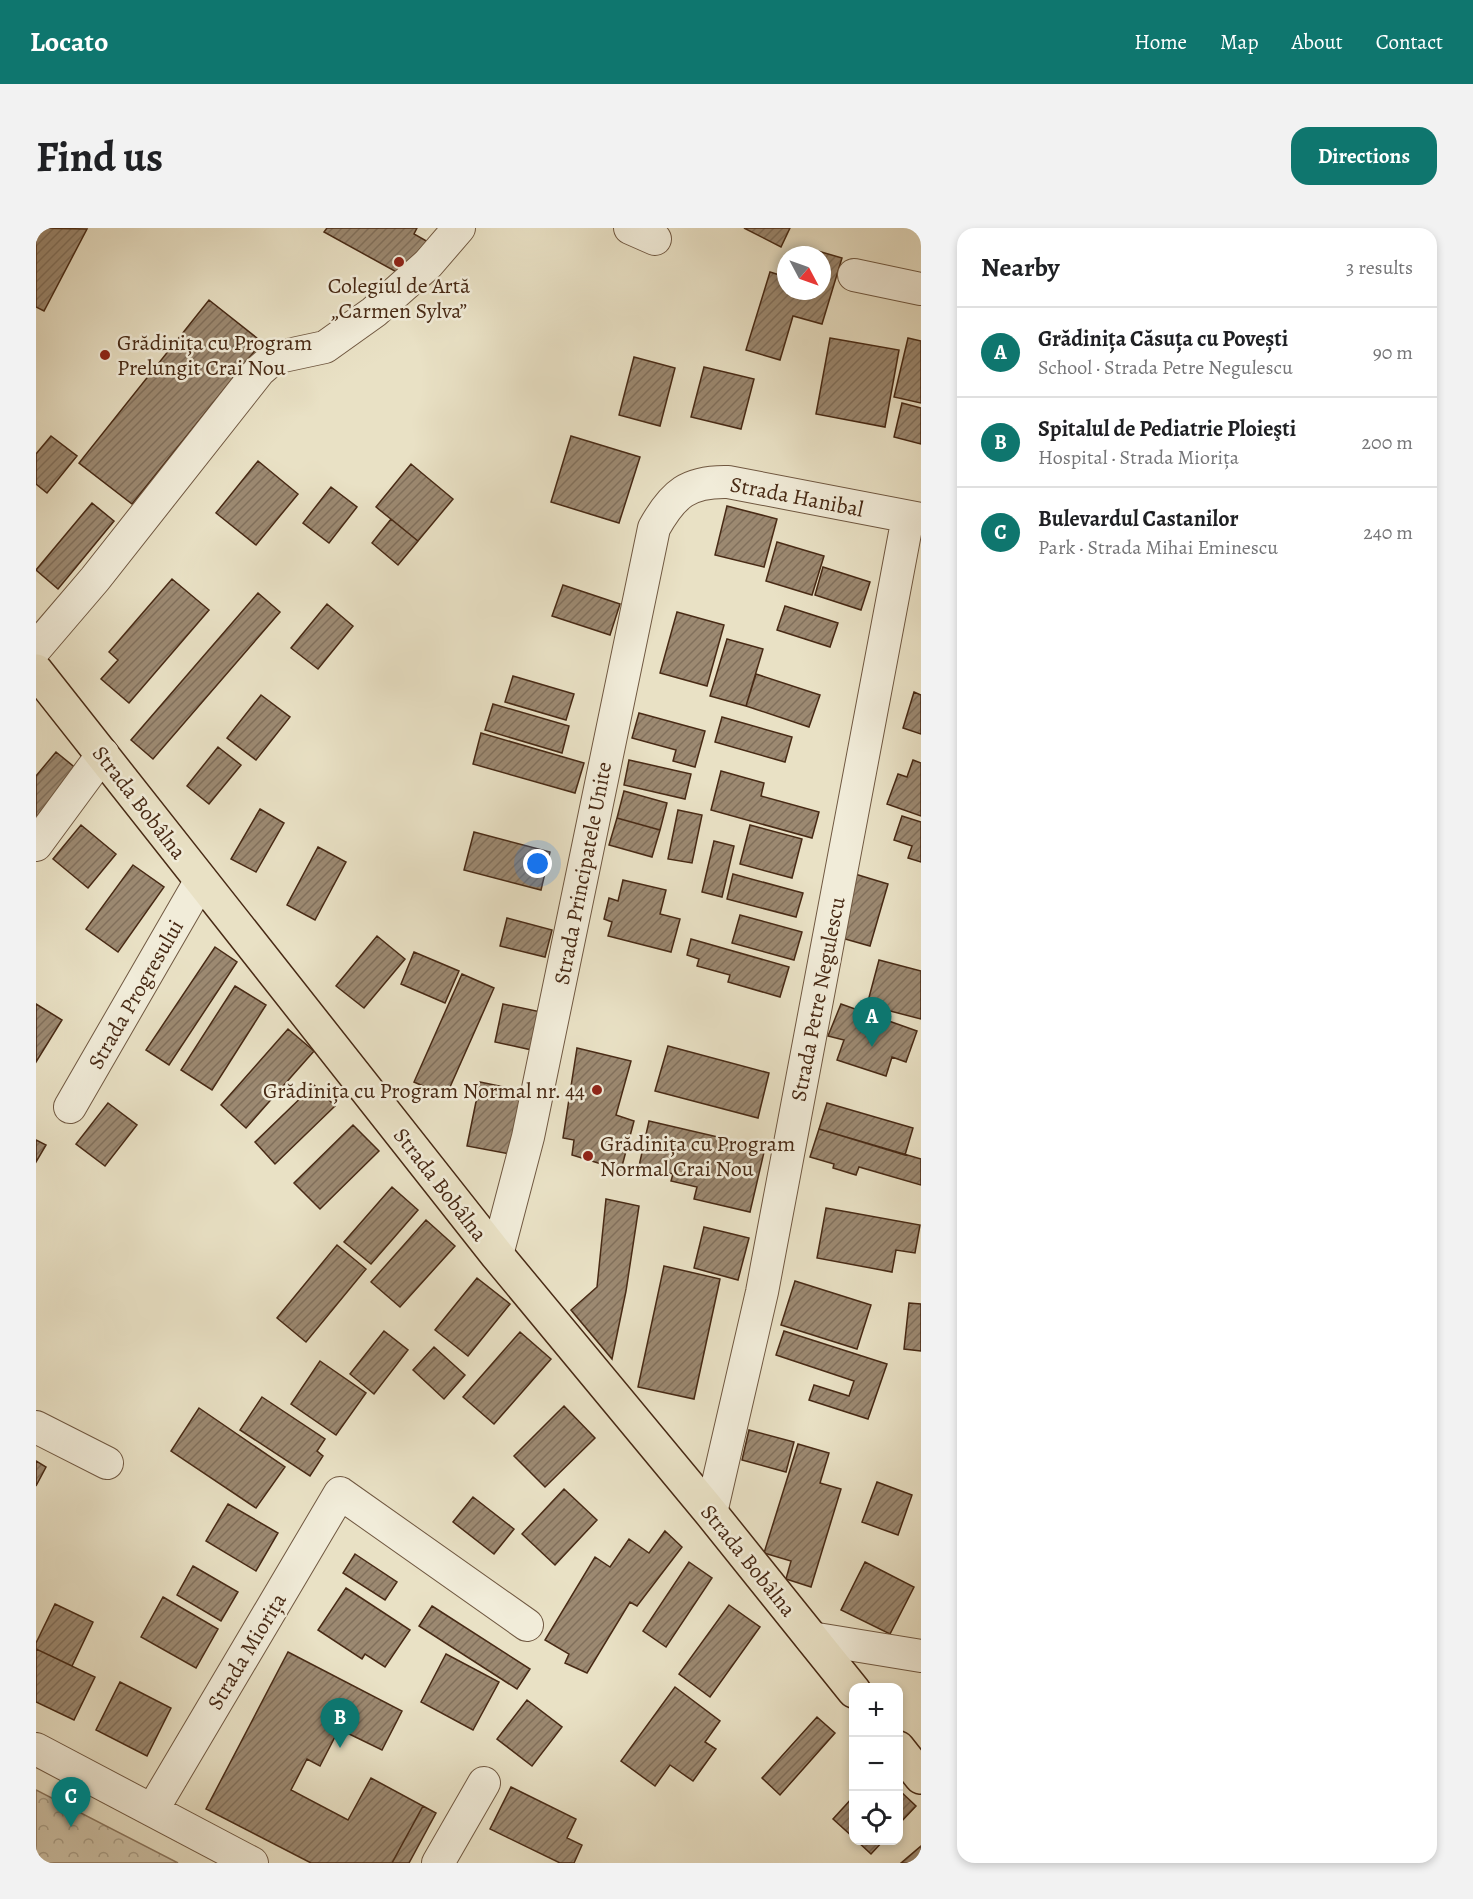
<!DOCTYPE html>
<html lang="en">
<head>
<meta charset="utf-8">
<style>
  :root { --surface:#fff; --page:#f2f2f2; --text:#202124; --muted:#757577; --line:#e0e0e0; --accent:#0f766e }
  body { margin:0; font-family:Alegreya,serif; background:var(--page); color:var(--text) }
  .controls { position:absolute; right:18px; bottom:18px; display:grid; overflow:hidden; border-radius:12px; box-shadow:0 3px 9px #0003 }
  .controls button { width:54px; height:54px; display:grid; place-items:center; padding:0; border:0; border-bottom:2px solid var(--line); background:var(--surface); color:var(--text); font:30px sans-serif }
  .compass { position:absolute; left:741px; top:18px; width:54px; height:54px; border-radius:50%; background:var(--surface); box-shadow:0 3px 9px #0003; rotate:131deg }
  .you { position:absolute; left:502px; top:636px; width:21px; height:21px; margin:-15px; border:4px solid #fff; border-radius:50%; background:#1a73e8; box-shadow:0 0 0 9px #1a73e833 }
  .badge { display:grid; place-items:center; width:39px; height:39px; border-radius:50%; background:var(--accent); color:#fff; font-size:20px; font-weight:700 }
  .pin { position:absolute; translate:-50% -50px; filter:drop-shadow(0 2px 3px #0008) }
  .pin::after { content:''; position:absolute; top:32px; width:21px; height:18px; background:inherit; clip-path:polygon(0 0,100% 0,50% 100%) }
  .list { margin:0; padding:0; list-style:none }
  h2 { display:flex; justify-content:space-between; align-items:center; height:78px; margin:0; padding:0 24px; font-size:26px }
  h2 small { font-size:20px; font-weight:400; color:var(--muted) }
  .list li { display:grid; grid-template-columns:39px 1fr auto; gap:18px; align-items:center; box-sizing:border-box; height:90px; padding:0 24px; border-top:2px solid var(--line) }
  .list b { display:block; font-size:22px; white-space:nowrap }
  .list p { margin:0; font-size:20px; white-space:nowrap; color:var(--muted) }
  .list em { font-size:20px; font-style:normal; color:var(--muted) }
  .icon { flex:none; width:33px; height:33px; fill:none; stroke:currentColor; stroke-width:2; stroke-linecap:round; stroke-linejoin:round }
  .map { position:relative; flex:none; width:885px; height:1635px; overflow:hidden; border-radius:18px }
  header { display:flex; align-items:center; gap:36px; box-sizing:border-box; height:84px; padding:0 30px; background:var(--accent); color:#fff }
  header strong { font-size:28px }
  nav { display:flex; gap:33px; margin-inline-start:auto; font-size:21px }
  .intro { display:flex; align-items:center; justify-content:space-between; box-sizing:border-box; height:144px; padding:0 36px }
  h1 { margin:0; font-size:42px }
  .button { padding:15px 27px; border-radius:18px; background:var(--accent); color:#fff; font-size:21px; font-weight:700 }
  main { display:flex; gap:36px; padding:0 36px }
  aside { flex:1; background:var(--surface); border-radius:18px; box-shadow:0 3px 9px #0003 }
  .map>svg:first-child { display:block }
</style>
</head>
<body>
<header>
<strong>Locato</strong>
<nav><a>Home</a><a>Map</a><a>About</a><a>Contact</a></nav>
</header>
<div class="intro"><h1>Find us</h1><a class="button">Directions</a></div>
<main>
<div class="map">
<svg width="885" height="1635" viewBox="0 0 885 1635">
  <defs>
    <pattern id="park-crowns" width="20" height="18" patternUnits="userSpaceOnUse" patternTransform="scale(1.5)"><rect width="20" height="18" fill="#cec2a7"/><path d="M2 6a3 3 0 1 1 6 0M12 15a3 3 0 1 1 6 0" fill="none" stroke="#a99e87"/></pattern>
    <pattern id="building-hatch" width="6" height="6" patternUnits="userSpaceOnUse" patternTransform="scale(1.5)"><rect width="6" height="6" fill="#9c8971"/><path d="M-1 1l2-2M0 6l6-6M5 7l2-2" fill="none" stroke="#81705c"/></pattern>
  </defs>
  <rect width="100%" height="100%" fill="#e9e1c5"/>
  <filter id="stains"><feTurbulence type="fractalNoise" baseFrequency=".00333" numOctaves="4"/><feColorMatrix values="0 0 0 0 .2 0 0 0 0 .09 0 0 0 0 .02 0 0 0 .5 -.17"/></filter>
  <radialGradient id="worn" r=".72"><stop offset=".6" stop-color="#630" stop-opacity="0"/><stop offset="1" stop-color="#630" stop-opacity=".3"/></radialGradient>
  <path fill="url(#park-crowns)" stroke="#8b765e" stroke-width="1.5" d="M0,1562l142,73h-142z"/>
  <path fill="url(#building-hatch)" stroke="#482a15" stroke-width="1.5" d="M0,0l51,1 -43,82 -8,-4z
    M291,0h90l-3,6 16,9 -19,37 -87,-48z
    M708,0h46l-9,19z
    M768,19l38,11 -20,66 -29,-8 -13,44 -34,-10 24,-78 16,5v14h36v-36h-21z
    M173,72l53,42 -130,162 -53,-41z
    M794,110l69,12 -14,77 -69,-13z
    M872,110l13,3v62l-27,-6z
    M598,129l41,11 -15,58 -41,-11z
    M668,139l50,12 -13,50 -50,-12z
    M866,175l19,5v36l-27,-7z
    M15,208l26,20 -30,37 -11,-9v-30z
    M535,208l69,21 -21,66 -68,-21z
    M222,233l40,33 -42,51 -40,-32z
    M375,236l42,35 -35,42 -42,-34z
    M295,259l26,20 -28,36 -26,-20z
    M56,275l22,18 -56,68 -22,-19z
    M691,278l50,13 -13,48 -49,-12z
    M355,291l27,22 -20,24 -26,-22z
    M741,314l47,14 -12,39 -46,-14z
    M787,339l47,15 -9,28 -46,-15z
    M136,351l37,31 -80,93 -28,-24 17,-19 -9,-8z
    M527,357l57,19 -10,31 -58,-19z
    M222,365l22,19 -127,147 -22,-19z
    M291,376l26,22 -35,43 -27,-21z
    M749,378l53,17 -8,24 -53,-17z
    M641,384l47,13 -17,61 -47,-13z
    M691,411l36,10 -17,57 -36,-10z
    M720,446l64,21 -11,32 -63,-21z
    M477,448l61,18 -8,26 -61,-18z
    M878,464l7,3v39l-18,-6z
    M225,467l29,22 -34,43 -29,-22z
    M457,476l76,22 -7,27 -77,-23z
    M603,485l66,18 -10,36 -22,-6 3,-11 -44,-12z
    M686,489l70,20 -7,25 -70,-20z
    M445,505l103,30 -9,30 -102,-29z
    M182,519l23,18 -32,39 -22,-18z
    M20,524l27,22 -47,56v-54z
    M593,532l62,14 -6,25 -61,-14z
    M877,532l8,3v53l-34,-12 11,-30 9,3z
    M685,543l43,12 -3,13 58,16 -7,26 -101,-28z
    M588,563l43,12 -7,27 -43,-12z
    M224,581l24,14 -28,49 -25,-13z
    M642,582l24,5 -10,48 -24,-4z
    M866,588l19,6v40l-13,-4 4,-12 -18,-6z
    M581,590l43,12 -8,27 -43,-12z
    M45,597l35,29 -28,34 -35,-29z
    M714,597l52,14 -10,39 -52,-14z
    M438,604l76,20 -9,38 -77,-20z
    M678,613l20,5 -12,51 -20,-5z
    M282,619l28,15 -31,58 -28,-15z
    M97,637l31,22 -46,65 -32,-23z
    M697,646l70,19 -7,24 -69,-18z
    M819,646l33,10 -18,62 -32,-9z
    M587,652l43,10 -6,24 20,5 -9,33 -63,-16 4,-14 -8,-3 5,-21 9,3z
    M704,687l62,17 -8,28 -62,-17z
    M471,690l45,12 -7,27 -45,-11z
    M341,708l28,23 -41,49 -28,-22z
    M655,711l98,28 -9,30 -52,-15 2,-7 -33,-9 2,-7 -12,-4z
    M179,719l22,15 -68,103 -23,-15z
    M378,724l45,19 -14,32 -44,-19z
    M843,732l42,11v48l-54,-14z
    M426,746l32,14 -48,108 -32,-14z
    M199,758l31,19 -54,85 -31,-20z
    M0,776l26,16 -26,42z
    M467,776l38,8 -9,38 -37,-8z
    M805,776l76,27 -11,31 -14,-5 -6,19 -49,-16 7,-20 -16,-4z
    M252,801l26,22 -68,77 -25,-23z
    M632,818l101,27 -11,45 -103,-27z
    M541,820l54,13 -15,54 18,6 -13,49 -49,-15 2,-15 -11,-2z
    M444,854l48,10 -13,63 -48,-9z
    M278,857l21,21 -60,58 -20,-22z
    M72,875l29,22 -32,41 -29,-22z
    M791,875l86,25 -8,27 -86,-26z
    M613,893l116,27 -15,64 -56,-13 3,-12 -26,-6 2,-7 -34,-8z
    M317,897l26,26 -59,58 -26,-26z
    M783,901l102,30v26l-62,-18 -3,8 -23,-7 1,-4 -24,-7z
    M0,912l10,5 -10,17z
    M356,959l26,23 -47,54 -27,-22z
    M570,971l33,7 -13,85 -14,68 -41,-49 26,-23z
    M790,980l94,17 -5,28 -19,-3 -4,22 -75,-14z
    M390,992l29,26 -55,61 -29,-25z
    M668,999l45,11 -11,42 -44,-12z
    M301,1017l29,24 -60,73 -29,-24z
    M628,1038l56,13 -26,120 -56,-12z
    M441,1050l33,26 -42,52 -33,-26z
    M759,1053l76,24 -14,44 -76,-24z
    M873,1075l12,1v47l-17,-2z
    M348,1103l24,19 -34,44 -24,-20z
    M748,1103l103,33 -19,55 -59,-19 5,-15 35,11 5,-15 -78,-26z
    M484,1104l31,27 -57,65 -31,-27z
    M398,1119l31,28 -21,24 -31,-29z
    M284,1133l46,32 -30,42 -45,-31z
    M226,1169l63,42 -8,12 6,5 -13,20 -70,-46z
    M528,1178l31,32 -50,49 -31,-31z
    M163,1180l86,59 -29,41 -85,-57z
    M713,1202l45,12 -8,30 -44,-12z
    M762,1216l31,9 -9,30 21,6 -30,98 -25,-8 5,-18 -27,-8z
    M0,1233l10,6 -10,19z
    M841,1254l35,13 -14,40 -36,-13z
    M528,1261l33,31 -42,45 -33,-31z
    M437,1269l41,32 -20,25 -41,-32z
    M192,1276l50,29 -22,38 -50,-30z
    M629,1303l17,16 -45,59 -7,-4 -43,71 -22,-10 4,-9 -24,-14 50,-83 15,10 19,-28 20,14z
    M319,1326l42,28 -12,18 -42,-27z
    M653,1334l23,16 -46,69 -23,-16z
    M829,1334l49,25 -24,47 -49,-24z
    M157,1338l45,26 -17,29 -44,-26z
    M310,1360l64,42 -25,37 -20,-13 -3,5 -44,-29z
    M127,1369l55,32 -22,39 -55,-31z
    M19,1376l38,18 -21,44 -36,-17v-6z
    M693,1377l31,22 -50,70 -31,-23z
    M396,1378l98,63 -13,20 -98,-63z
    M0,1421l59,28 -21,43 -38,-18z
    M252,1424l114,59 -20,39 -43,-21 -19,37 -13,-7 -16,31 57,30 23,-42 52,28 -31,57h-81l-105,-54z
    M410,1426l53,28 -26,48 -52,-28z
    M84,1454l51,26 -24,48 -51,-26z
    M639,1459l45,34 -15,21 11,7 -23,32 -23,-16 -15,21 -34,-25z
    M491,1472l35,27 -30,39 -35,-27z
    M781,1489l18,16 -55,62 -18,-17z
    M475,1559l65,32 -9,19 15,7 -8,18h-14l-70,-34z
    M862,1561l18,17 -18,19z
    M818,1568v42l-21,-19z
    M387,1578l13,7 -27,50h-17z
    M820,1612h28l-13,14z
    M885,1618v17h-20z"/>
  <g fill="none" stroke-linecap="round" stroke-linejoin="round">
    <g stroke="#705841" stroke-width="34">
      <path id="minor" d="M594,0l25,11
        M818,47l67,14
        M0,420l59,-69 164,-208 15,-13 51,-11 49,-35 54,-48 31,-36
        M0,617l67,-91
        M34,879l131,-227
        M461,1027l31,-118 126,-609c19,-34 34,-47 74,-46l193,37
        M0,1199l71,36
        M675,1285l51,-221 146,-775
        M775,1410l110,18
        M0,1521l216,114
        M117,1581l187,-316 187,132
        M402,1635l46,-80"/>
    </g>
    <g stroke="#482a15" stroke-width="36">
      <path id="major" d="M0,443l461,584 214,258 143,178
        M862,1520l23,29"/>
    </g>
    <use href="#minor" stroke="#f1ecd9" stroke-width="32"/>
    <use href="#major" stroke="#e9e1c5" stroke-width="33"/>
  </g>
  <g fill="#8f2418" stroke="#f1ecd9" stroke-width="2">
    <circle cx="363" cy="34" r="6"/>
    <circle cx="69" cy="127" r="6"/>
    <circle cx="561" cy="862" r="6"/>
    <circle cx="552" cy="928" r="6"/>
  </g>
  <g text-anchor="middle" stroke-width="5" stroke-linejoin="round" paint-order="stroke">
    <g font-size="22" fill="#482a15" stroke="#f1ecd9" text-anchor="start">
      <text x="363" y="65" text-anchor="middle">Colegiul de Artă<tspan x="363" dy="25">„Carmen Sylva”</tspan></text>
      <text x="81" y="122">Grădinița cu Program<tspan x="81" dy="25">Prelungit Crai Nou</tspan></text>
      <text x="549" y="870" text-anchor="end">Grădinița cu Program Normal nr. 44</text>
      <text x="564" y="923">Grădinița cu Program<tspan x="564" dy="25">Normal Crai Nou</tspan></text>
    </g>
    <g font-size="22" fill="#482a15" stroke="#f1ecd9">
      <text transform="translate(761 268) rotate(11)" y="8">Strada Hanibal</text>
      <text transform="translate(104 574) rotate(52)" y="8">Strada Bobâlna</text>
      <text transform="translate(546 645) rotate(-79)" y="8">Strada Principatele Unite</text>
      <text transform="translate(99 766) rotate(-60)" y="8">Strada Progresului</text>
      <text transform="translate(781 771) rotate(-79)" y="8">Strada Petre Negulescu</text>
      <text transform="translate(405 956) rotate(52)" y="8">Strada Bobâlna</text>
      <text transform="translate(713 1332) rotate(51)" y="8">Strada Bobâlna</text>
      <text transform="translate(210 1423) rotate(-59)" y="8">Strada Miorița</text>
    </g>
  </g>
  <rect width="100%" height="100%" filter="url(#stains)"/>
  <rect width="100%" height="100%" fill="url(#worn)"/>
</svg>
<div class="controls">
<button>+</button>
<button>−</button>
<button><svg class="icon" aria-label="locate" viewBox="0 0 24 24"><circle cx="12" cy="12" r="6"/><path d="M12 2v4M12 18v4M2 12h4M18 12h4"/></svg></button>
</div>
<svg class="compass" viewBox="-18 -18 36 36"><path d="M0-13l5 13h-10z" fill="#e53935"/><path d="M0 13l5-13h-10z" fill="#757577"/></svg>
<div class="you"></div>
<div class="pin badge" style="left:836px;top:819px">A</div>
<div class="pin badge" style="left:304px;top:1520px">B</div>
<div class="pin badge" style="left:35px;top:1599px">C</div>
</div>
<aside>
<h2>Nearby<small>3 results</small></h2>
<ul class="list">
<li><span class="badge">A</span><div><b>Grădinița Căsuța cu Povești</b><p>School · Strada Petre Negulescu</p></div><em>90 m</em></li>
<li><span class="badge">B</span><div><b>Spitalul de Pediatrie Ploieşti</b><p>Hospital · Strada Miorița</p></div><em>200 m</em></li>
<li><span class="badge">C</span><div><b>Bulevardul Castanilor</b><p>Park · Strada Mihai Eminescu</p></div><em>240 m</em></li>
</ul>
</aside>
</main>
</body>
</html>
